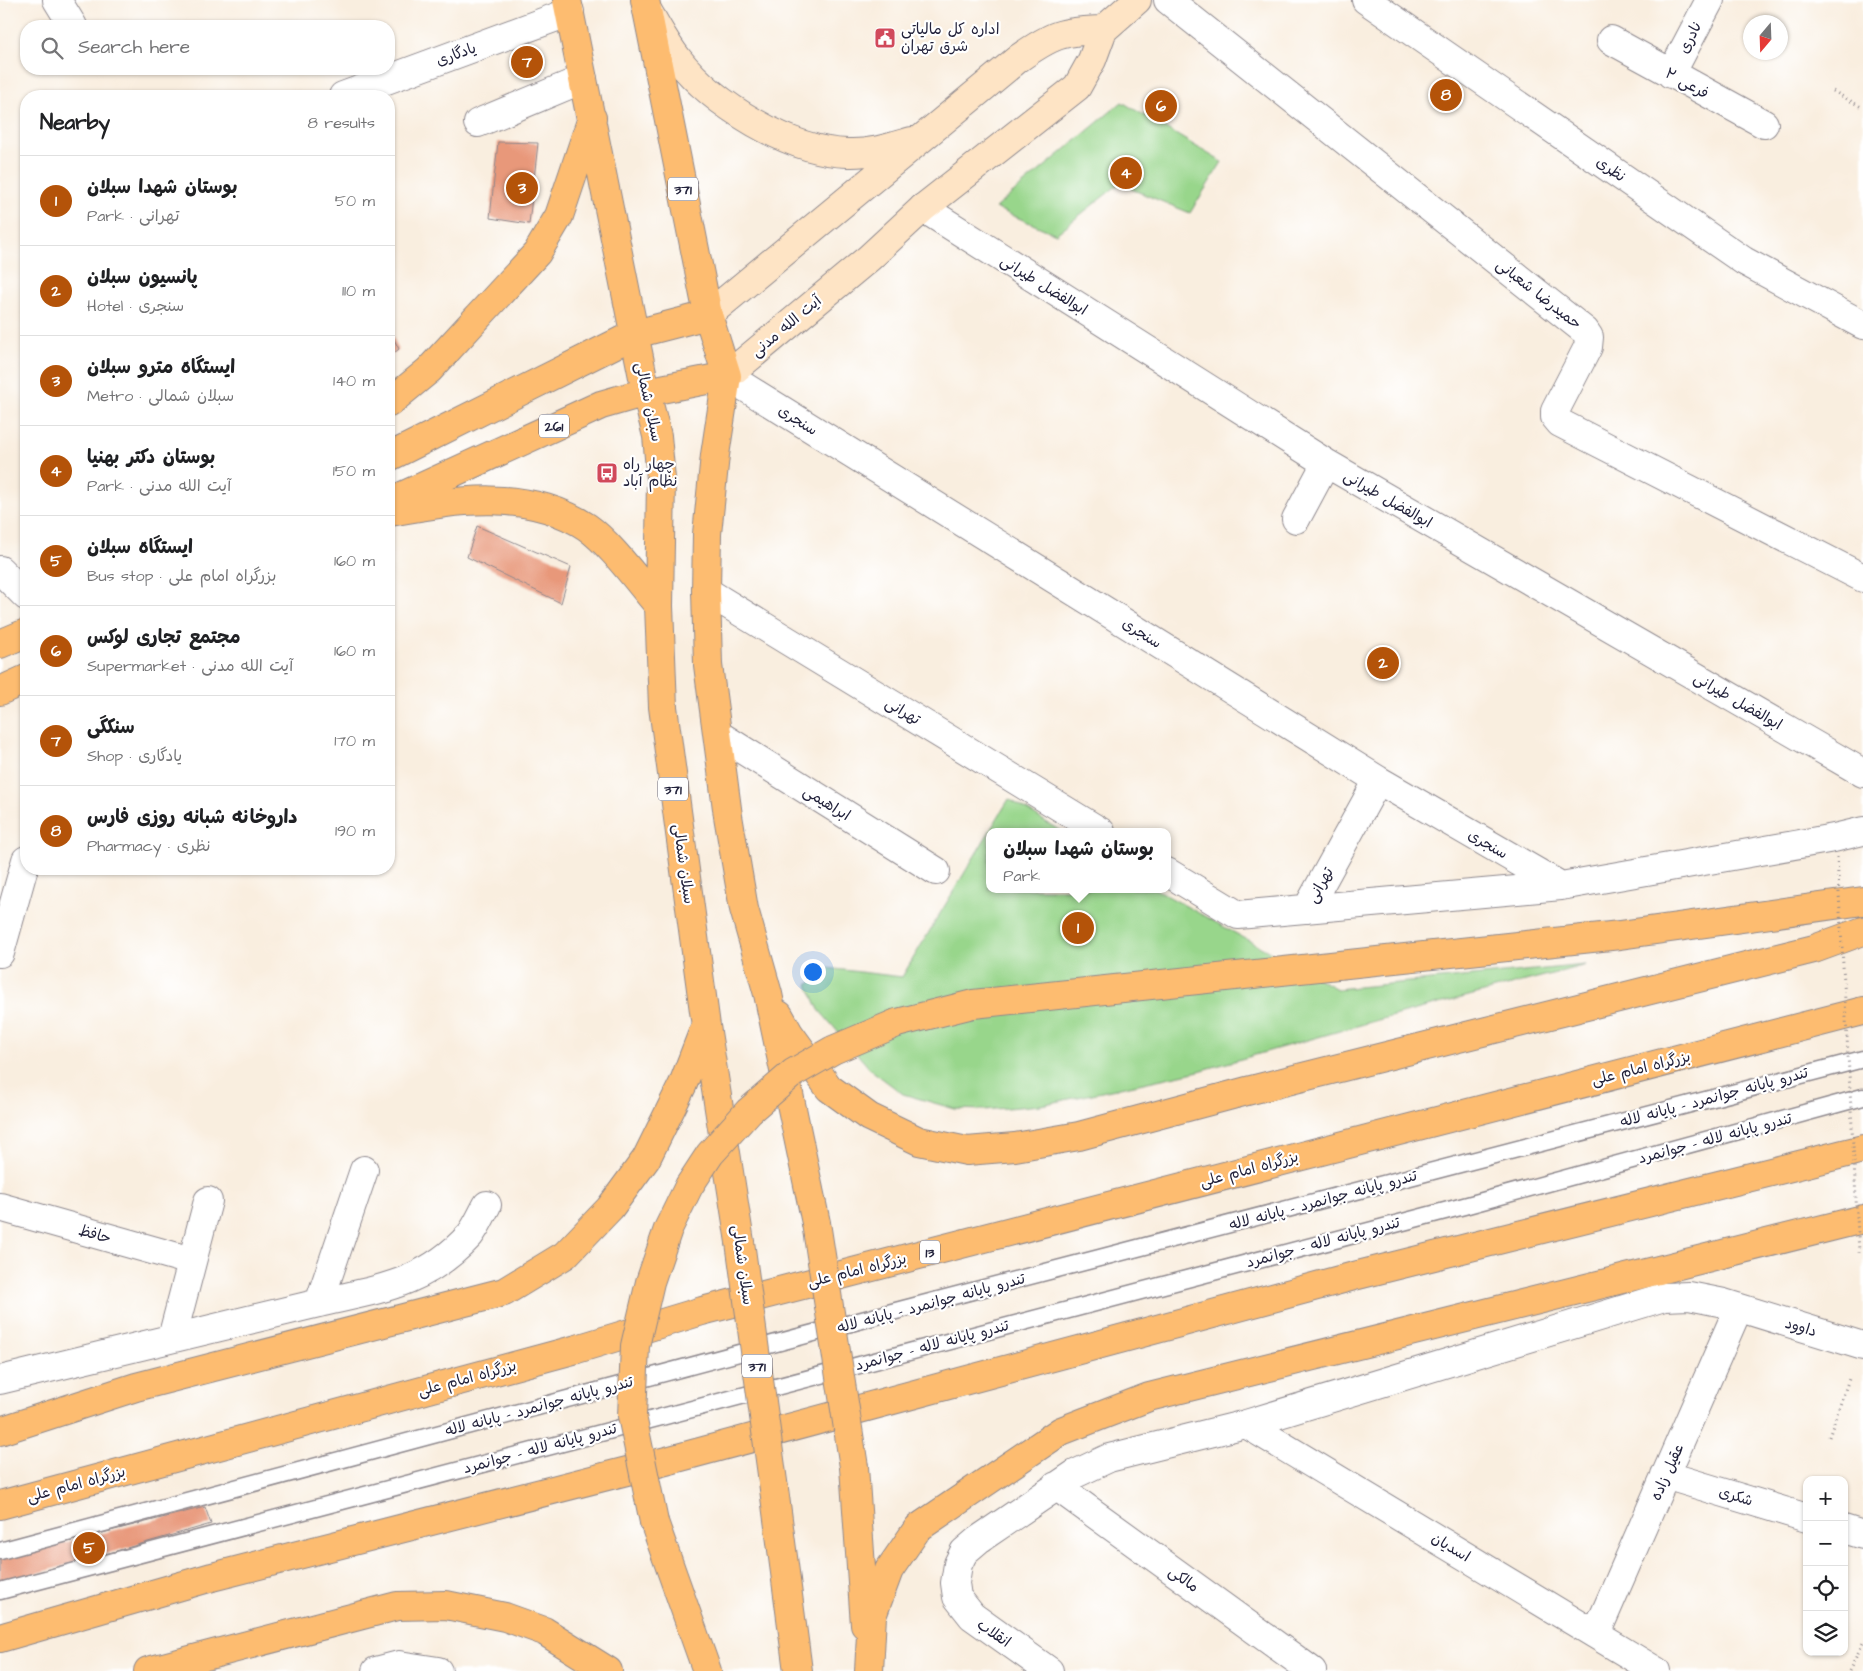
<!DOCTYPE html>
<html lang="en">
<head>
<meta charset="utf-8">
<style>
  :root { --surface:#fff; --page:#f2f2f2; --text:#202124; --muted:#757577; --line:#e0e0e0; --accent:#b45309 }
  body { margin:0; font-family:"Architects Daughter","Playpen Sans Arabic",sans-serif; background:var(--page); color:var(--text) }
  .controls { position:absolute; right:15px; bottom:15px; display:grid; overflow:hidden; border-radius:10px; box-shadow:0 1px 4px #0004 }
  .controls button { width:45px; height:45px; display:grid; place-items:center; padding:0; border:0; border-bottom:1px solid var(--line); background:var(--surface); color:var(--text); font:25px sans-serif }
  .compass { position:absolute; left:1743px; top:15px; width:45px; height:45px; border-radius:50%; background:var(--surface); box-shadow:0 1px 4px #0004; rotate:199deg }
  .you { position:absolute; left:812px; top:971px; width:18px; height:18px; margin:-12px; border:4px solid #fff; border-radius:50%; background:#1a73e8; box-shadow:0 0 0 8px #1a73e833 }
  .badge { display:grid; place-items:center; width:32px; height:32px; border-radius:50%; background:var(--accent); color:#fff; font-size:16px; font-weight:700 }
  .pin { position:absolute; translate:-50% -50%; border:2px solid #fff; box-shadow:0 1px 5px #0006 }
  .popup { position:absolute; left:986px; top:828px; width:185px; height:65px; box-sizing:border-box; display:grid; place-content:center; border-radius:10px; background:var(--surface); filter:drop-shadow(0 1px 4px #0005); font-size:16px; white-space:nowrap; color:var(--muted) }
  .popup b { font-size:19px; color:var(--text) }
  .popup::after { content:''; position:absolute; left:50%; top:100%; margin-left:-10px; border:10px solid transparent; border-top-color:var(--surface) }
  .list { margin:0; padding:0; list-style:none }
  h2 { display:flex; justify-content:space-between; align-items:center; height:65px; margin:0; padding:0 20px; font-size:21px }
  h2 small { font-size:16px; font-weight:400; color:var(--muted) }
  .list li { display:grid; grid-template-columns:32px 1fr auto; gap:15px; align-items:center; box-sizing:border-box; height:90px; padding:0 20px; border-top:1px solid var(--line) }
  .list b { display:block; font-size:19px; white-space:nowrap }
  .list p { margin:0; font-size:16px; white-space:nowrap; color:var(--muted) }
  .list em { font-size:16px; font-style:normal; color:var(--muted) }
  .icon { flex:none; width:28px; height:28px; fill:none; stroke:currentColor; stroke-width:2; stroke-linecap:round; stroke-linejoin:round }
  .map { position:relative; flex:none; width:1863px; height:1671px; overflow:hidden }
  .search { position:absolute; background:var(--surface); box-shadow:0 1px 4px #0004; left:20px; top:20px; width:375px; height:55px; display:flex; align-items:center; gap:12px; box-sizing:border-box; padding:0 18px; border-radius:20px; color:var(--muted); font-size:19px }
  .panel { position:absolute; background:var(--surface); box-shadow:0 1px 4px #0004; left:20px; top:90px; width:375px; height:785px; border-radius:20px }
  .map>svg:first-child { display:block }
</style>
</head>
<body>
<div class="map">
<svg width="1863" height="1671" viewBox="0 0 1863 1671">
  <rect width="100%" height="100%" fill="#fff"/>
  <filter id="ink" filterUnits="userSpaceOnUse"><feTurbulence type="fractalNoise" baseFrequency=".02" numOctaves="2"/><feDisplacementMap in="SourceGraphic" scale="10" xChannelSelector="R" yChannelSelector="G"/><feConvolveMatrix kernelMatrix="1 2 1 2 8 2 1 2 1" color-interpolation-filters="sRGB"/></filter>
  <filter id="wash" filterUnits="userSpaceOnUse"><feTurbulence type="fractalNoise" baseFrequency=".0096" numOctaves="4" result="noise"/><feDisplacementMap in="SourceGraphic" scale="20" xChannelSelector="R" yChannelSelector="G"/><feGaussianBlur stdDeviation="1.12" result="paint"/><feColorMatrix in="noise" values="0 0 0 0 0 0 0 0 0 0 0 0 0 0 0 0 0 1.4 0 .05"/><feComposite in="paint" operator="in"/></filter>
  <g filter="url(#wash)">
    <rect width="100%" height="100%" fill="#f9eedf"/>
    <path fill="#98d68b" stroke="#5d7c63" d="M1122,102l100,60 -32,51 -71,-29 -63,50 -61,-26z
      M1009,799l53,33h-73z
      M989,832v57h166l182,100 249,-24 -208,55 -179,51 -158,34 -57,5 -29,-1 -52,-15 -32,-24 -52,-60 -11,-25 19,-17 75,9z"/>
    <g id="blocks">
      <path fill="#e8987a" d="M498,142l40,1 -9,81 -39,-6z
        M389,330l10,19 -10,8z
        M477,526l94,41 -10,36 -94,-46z
        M205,1507l6,17 -211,60v-25z"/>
    </g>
  </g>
  <g filter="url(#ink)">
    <use href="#blocks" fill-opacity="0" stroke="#8e888d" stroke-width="1"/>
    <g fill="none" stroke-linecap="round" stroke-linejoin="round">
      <g stroke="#8e888d" stroke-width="19">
        <path id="lane" d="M0,1551l892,-239 971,-253
          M0,1591l1464,-385 399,-109"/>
      </g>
      <g stroke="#8e888d" stroke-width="30">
        <path id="street" d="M57,0l16,26
          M1168,0l417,331 4,6 -1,10 -33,64v6l5,6 303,155
          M1366,0l378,261 119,64
          M1611,40l153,84
          M1671,74l39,-74
          M343,96l227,-84
          M478,123l105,-44
          M923,208l403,255 537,310
          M727,376l651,404 183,106
          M1296,519l30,-56
          M0,570l26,26
          M706,591l395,241
          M719,735l217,136
          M1167,872l71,43 323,-29 273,-48 29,-7
          M1307,909l71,-129
          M0,953l26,-93
          M0,1207l191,54
          M319,1303c61,-14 106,-19 151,-68 7,-9 12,-21 17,-30
          M172,1338l36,-137
          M0,1380l319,-77 45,-133
          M1246,1424l410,247
          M1665,1475l142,43
          M1056,1486l256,185
          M1844,1529l19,6
          M1596,1634l142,-325
          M376,1671l23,-6 39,6
          M1049,1671l-77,-55 -15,-19 -2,-14 3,-19 6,-12 14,-12 97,-66 34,-16 137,-34 418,-127 25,-1 35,7 139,43"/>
      </g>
      <g stroke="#8e888d" stroke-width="30">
        <path id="secondary" d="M647,10c10,16 19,34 31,49 35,45 112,93 170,94 22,1 43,-6 64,-12
          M708,315l311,-257c34,-24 43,-27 84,-28
          M727,376l142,-118 54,-50 154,-121 15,-27 11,-30 34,-30"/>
      </g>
      <g stroke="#8e888d" stroke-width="30">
        <path id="primary" d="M567,0l79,392 11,44 4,43 -2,127 4,101 43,319 34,216
          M645,0l63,315 19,61 -12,79 -8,79 -1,57 2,74 20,151 16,93 24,85 48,229
          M389,403l40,-33 108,-117 22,-37 33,-98
          M389,457l246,-123 73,-19
          M389,502l212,-97 45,-13 81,-16
          M390,512c65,-12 138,-24 197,15 24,17 52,56 72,79
          M0,644l26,-11
          M0,691l26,-12
          M779,1015l10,18 40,55 40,29 50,24 48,10 48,-4 64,-11 168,-45 567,-142 49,-18
          M897,1023l76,-19 647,-69 243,-34
          M0,1431l136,-44 368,-95 61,-37 45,-47 36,-49 37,-75 22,-57
          M854,1467l11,158
          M774,1489l24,182
          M654,1522l53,149
          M148,1671l249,-65 49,-1 59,12 39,14 64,40
          M869,1671l3,-55 17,-46 29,-42 143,-97 88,-34 714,-178"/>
      </g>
      <g stroke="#8e888d" stroke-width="30">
        <path id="highway" d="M0,1505l577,-156 125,-38 1161,-300
          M0,1638l212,-61 458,-117 684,-184 509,-127"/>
      </g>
      <path stroke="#8e888d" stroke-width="3" stroke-dasharray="1 4" stroke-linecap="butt" d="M1833,91l30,17
        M1829,1437l21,-61
        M1849,1671l14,-28"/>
      <use href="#lane" stroke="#fff" stroke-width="16"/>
      <use href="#street" stroke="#fff" stroke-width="28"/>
      <use href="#secondary" stroke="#fee4c5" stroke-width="28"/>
      <use href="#primary" stroke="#fdbc6f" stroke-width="28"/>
      <use href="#highway" stroke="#fdbc6f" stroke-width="28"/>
      <g stroke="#8e888d" stroke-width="30" stroke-linecap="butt">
        <path id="primary-bridge" d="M816,1223l38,244
          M740,1242l34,247
          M654,1522l-22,-106 3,-70 15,-64 18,-53 21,-43 21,-32 39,-43 44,-38 40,-23 64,-27"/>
      </g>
      <path stroke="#8e888d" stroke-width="3" stroke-dasharray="1 4" stroke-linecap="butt" d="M1837,857l22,395"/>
      <use href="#primary-bridge" stroke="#fdbc6f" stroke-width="28"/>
    </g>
  </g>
  <defs>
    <g id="civic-square" transform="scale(1.125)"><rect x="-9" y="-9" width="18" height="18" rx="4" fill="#d1495b" stroke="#fff"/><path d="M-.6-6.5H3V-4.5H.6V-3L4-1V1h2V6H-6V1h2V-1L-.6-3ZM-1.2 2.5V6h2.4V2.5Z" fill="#fff"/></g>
    <g id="bus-square" transform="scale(1.125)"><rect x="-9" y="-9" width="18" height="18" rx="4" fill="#d1495b" stroke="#fff"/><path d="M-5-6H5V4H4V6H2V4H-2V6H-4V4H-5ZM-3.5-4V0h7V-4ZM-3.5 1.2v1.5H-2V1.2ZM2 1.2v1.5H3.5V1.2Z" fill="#fff"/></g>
  </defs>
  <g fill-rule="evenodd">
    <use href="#civic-square" x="885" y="38"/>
    <use href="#bus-square" x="607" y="473"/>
  </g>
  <g text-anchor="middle" stroke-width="4.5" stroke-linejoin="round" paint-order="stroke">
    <g fill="#fff" stroke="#646476" stroke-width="1">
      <rect x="668" y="177.5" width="30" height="23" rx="4"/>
      <rect x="539" y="414.5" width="30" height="23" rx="4"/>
      <rect x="658" y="777.5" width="30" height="23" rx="4"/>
      <rect x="920" y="1240.5" width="20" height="23" rx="4"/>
      <rect x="742" y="1354.5" width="30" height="23" rx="4"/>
    </g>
    <g font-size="14" font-weight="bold" fill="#22223b">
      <text x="683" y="194">371</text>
      <text x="554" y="431">261</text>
      <text x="673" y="794">371</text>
      <text x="930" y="1257">13</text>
      <text x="757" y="1371">371</text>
    </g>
    <g font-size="15" fill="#22223b" stroke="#fff" text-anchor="start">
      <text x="901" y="34">اداره کل مالیاتی<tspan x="901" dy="17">شرق تهران</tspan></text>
      <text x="623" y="469">چهار راه<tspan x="623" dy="17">نظام آباد</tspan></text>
    </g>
    <g font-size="15" fill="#22223b" stroke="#fff">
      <text transform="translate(1690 37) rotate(-63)" y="5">نادری</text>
      <text transform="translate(456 54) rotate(-20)" y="5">یادگاری</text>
      <text transform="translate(1687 83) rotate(29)" y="5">فرعی ۲</text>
      <text transform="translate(1611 169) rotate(35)" y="5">نظری</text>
      <text transform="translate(1044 285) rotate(32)" y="5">ابوالفضل طیرانی</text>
      <text transform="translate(1539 294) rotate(38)" y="5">حمیدرضا شعبانی</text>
      <text transform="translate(786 326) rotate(-40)" y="5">آیت الله مدنی</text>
      <text transform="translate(649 402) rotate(78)" y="5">سبلان شمالی</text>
      <text transform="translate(798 420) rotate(32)" y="5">سنجری</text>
      <text transform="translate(1388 499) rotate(30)" y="5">ابوالفضل طیرانی</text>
      <text transform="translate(1142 633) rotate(32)" y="5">سنجری</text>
      <text transform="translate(1738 701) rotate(30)" y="5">ابوالفضل طیرانی</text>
      <text transform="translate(903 711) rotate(31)" y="5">تهرانی</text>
      <text transform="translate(827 803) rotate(32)" y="5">ابراهیمی</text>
      <text transform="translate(1488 844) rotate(30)" y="5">سنجری</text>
      <text transform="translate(684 864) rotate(82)" y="5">سبلان شمالی</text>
      <text transform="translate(1320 885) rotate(-61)" y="5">تهرانی</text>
      <text transform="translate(1641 1068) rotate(-14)" y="5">بزرگراه امام علی</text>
      <text transform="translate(1714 1097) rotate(-15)" y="5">تندرو پایانه جوانمرد - پایانه لاله</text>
      <text transform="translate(1715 1138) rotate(-15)" y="5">تندرو پایانه لاله - جوانمرد</text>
      <text transform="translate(1249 1169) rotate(-15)" y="5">بزرگراه امام علی</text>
      <text transform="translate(1323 1200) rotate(-15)" y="5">تندرو پایانه جوانمرد - پایانه لاله</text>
      <text transform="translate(95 1234) rotate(16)" y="5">حافظ</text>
      <text transform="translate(1323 1242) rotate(-15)" y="5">تندرو پایانه لاله - جوانمرد</text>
      <text transform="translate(743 1265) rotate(82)" y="5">سبلان شمالی</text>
      <text transform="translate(857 1270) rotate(-14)" y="5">بزرگراه امام علی</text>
      <text transform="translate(931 1303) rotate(-15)" y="5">تندرو پایانه جوانمرد - پایانه لاله</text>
      <text transform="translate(1801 1327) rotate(16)" y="5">داوود</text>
      <text transform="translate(932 1345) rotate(-15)" y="5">تندرو پایانه لاله - جوانمرد</text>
      <text transform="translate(467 1378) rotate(-15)" y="5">بزرگراه امام علی</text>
      <text transform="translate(539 1406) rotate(-15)" y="5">تندرو پایانه جوانمرد - پایانه لاله</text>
      <text transform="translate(540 1448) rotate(-15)" y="5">تندرو پایانه لاله - جوانمرد</text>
      <text transform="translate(1667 1472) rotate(-66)" y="5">عقیل زاده</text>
      <text transform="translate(76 1484) rotate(-15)" y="5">بزرگراه امام علی</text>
      <text transform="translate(1736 1496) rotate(17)" y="5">شکری</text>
      <text transform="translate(1451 1547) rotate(31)" y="5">اسدیان</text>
      <text transform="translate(1184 1579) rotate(36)" y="5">مالکی</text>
      <text transform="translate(994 1633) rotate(35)" y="5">انقلاب</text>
    </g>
  </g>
</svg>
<div class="controls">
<button>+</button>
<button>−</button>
<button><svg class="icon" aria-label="locate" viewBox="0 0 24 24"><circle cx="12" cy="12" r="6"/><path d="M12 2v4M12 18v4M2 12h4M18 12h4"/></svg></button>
<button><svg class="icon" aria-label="layers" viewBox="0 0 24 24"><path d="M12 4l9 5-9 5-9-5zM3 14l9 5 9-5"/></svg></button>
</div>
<svg class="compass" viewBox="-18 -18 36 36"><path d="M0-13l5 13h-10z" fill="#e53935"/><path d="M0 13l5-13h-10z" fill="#757577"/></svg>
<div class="you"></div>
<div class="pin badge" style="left:1078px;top:928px">1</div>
<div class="popup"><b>بوستان شهدا سبلان</b>Park</div>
<div class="pin badge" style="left:1383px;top:663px">2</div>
<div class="pin badge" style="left:522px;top:188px">3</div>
<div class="pin badge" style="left:1126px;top:173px">4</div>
<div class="pin badge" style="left:89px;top:1548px">5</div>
<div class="pin badge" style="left:1161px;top:106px">6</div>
<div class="pin badge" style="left:527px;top:62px">7</div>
<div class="pin badge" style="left:1446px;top:95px">8</div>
<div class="search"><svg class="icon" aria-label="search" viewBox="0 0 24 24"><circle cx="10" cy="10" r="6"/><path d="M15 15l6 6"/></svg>Search here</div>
<section class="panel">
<h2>Nearby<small>8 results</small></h2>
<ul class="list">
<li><span class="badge">1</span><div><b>بوستان شهدا سبلان</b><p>Park · تهرانی</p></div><em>50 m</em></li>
<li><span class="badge">2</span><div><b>پانسیون سبلان</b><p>Hotel · سنجری</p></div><em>110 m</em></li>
<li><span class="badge">3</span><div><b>ایستگاه مترو سبلان</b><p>Metro · سبلان شمالی</p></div><em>140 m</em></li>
<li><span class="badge">4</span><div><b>بوستان دکتر بهنیا</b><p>Park · آیت الله مدنی</p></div><em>150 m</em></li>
<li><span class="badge">5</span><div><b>ایستگاه سبلان</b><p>Bus stop · بزرگراه امام علی</p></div><em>160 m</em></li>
<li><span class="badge">6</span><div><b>مجتمع تجاری لوکس</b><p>Supermarket · آیت الله مدنی</p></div><em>160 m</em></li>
<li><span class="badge">7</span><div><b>سنکگی</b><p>Shop · یادگاری</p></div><em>170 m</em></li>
<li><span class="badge">8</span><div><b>داروخانه شبانه روزی فارس</b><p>Pharmacy · نظری</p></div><em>190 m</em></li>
</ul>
</section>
</div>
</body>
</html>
